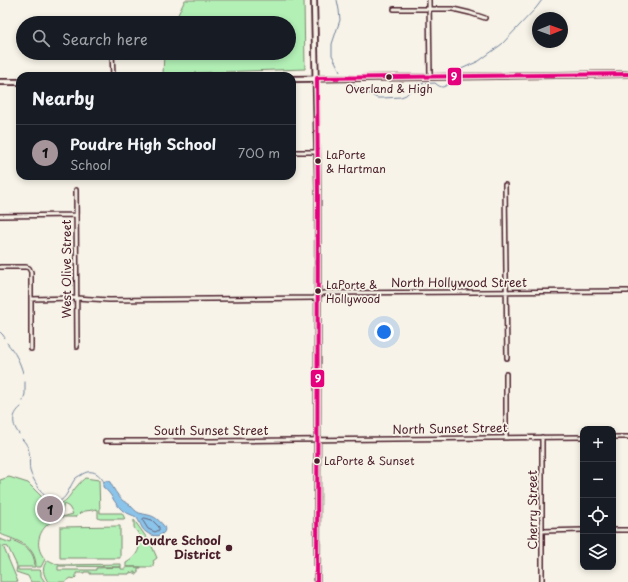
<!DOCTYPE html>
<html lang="en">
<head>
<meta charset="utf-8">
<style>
  :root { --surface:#171b24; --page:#242831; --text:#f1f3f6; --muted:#9ea1a6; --line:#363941; --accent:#a6949b }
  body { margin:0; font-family:"Playpen Sans",sans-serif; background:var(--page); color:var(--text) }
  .controls { position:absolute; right:12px; bottom:12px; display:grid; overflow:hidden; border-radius:8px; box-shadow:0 2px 6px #0003 }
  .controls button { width:36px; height:36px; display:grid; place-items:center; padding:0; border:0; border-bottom:1px solid var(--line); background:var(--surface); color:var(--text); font:20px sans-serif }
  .compass { position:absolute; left:532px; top:12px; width:36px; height:36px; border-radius:50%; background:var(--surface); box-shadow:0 2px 6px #0003; rotate:89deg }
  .you { position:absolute; left:384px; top:332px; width:14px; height:14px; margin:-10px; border:3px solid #fff; border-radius:50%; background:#1a73e8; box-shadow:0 0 0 6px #1a73e833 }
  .badge { display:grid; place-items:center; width:26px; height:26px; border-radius:50%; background:var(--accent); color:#111; font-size:13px; font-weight:700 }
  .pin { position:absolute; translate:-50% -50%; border:2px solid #fff; box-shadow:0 1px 4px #0006 }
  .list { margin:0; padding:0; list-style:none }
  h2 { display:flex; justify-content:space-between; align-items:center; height:52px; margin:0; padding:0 16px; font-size:17px }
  h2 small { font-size:13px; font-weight:400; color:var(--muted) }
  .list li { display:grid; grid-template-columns:26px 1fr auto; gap:12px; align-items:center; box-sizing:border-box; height:56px; padding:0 16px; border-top:1px solid var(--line) }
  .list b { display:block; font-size:15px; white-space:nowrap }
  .list p { margin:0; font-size:13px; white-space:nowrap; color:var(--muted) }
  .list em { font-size:13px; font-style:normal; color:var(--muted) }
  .icon { flex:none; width:22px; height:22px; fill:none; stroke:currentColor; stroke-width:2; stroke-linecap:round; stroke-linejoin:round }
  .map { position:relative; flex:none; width:628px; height:582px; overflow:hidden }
  .search { position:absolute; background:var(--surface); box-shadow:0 2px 6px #0003; left:16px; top:16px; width:280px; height:44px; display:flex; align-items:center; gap:10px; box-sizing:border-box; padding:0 14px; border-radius:22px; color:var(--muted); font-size:15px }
  .panel { position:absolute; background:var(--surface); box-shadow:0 2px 6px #0003; left:16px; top:72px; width:280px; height:108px; border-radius:12px }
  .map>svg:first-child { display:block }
</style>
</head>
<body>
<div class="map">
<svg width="628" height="582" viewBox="0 0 628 582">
  <rect width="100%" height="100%" fill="#f7f3e8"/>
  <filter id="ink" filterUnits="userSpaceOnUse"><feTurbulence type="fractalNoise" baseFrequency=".025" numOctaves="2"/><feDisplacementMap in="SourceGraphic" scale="8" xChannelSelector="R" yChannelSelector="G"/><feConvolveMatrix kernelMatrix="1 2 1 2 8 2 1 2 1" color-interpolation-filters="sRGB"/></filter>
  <g filter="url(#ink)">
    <path fill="#b2f0b6" stroke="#7e8870" d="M185,0h119l1,69 -142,5 1,-21h125v-30h-115z
      M9,477l19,6 23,23c17,-2 17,-10 27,-21 2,-3 5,-5 7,-7l14,2 1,33h22l3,6h-25l-2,-1v-8l-3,-1 -2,1 -8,1 -5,2 -3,3 -2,1h-13l11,-3 -4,-7 -5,-3 -3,11h-3l-9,-7 -3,7 1,6 10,-4v2c-17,6 -25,26 -12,40l-4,8h-5c0,-22 -18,-26 -36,-33v-54z
      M134,520l17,24 6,14 -4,3 1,2 -1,1v3h-27v-4c11,-6 16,-16 13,-28 -1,-3 -4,-5 -5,-8 0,-2 0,-5 0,-7z
      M120,526v32h-60v-31z
      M0,539l11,4 1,-3c14,6 23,11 23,27h-17v3h22l1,1v5l4,6h-14l-3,-6 -12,-4 1,-6 -9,-19 -5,-1 15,36h-18z
      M48,560l8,4 4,1 61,-1v3l-63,-1v4h38v-2l25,-1v2h5v-2h15v1h-3v4h-1v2h-2v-2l-6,1v1h-39v-2h-6v1h-8v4l-2,2 -3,-1 -6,4h-17c-5,-8 -7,-15 0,-22z"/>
    <path fill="#8bc4ea" stroke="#71829e" d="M105,481h3l2,1c3,6 7,13 12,18 2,2 6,3 8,5 3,3 5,6 9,8 3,1 6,1 9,2 6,1 11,5 15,10 7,9 -8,15 -17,7 -5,-3 -6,-11 -10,-15 -5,-3 -12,-4 -16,-9 -7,-7 -8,-14 -17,-21v-4z"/>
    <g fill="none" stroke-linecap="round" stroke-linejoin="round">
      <path stroke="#646177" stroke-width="1" d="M145,518l7,2 7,7v3l-4,2 -7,-3 -5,-8v-2z"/>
      <path stroke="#71829e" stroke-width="1" d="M337,0l2,10 1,10 -8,24v11l8,16
        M457,72l2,-2 20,-9 23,-17 34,-36 6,-8
        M353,85l24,13h6l18,-1 5,-2 11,-11 18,-1c7,6 9,5 15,-1
        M0,332l3,3 2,3
        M7,343c8,9 13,19 16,30
        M23,401l2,-7v-12
        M19,434c-7,-9 -8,-19 2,-27
        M22,439c11,11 6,19 8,32 2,7 13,25 19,29 1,1 4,2 5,2 13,1 15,-17 22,-24 1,-1 3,-2 5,-3 10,-7 18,-2 23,7"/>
      <g stroke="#4a1f2b" stroke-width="6">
        <path id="street" d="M429,0l1,76
          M394,9h59l17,4 15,5
          M112,53l1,23
          M292,152h26
          M505,185l2,173
          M76,190l1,157
          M0,216l76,-1
          M0,267h26l3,1 2,4v77
          M31,299l45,-1 33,2 205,-2 4,-1 5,-4 305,-2
          M613,437h15
          M506,438v-64
          M105,441h107l371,-4
          M613,530h15
          M543,531l40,-1
          M542,582v-145"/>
      </g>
      <g stroke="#4a1f2b" stroke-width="8">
        <path id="secondary" d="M314,0l4,191 -1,391
          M292,79c112,-1 224,-4 336,-5
          M0,82h20"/>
      </g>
      <use href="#street" stroke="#f7f3e8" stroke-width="3"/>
      <use href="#secondary" stroke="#f7f3e8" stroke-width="4.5"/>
      <g stroke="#f7f3e8" stroke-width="7">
        <path id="bus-1" d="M317,582l1,-391 -1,-113 311,-4"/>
      </g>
      <use href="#bus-1" stroke="#e5007d" stroke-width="4"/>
    </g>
  </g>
  <g fill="#4a1f2b" stroke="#f7f3e8" stroke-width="1.5">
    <circle cx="389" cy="77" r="3.5"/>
    <circle cx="318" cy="161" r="3.5"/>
    <circle cx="318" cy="291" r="3.5"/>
    <circle cx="317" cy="461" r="3.5"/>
    <circle cx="229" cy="548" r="4"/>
  </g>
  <g text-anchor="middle" stroke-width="3.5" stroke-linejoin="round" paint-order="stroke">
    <g font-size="11" fill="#4a1f2b" stroke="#f7f3e8" text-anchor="start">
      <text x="389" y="93" text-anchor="middle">Overland &amp; High</text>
      <text x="326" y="159">LaPorte<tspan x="326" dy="14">&amp; Hartman</tspan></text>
      <text x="326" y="289">LaPorte &amp;<tspan x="326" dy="14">Hollywood</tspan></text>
      <text x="324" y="465">LaPorte &amp; Sunset</text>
    </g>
    <g font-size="12" fill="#4a1f2b" stroke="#f7f3e8">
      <text transform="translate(67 269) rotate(-90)" y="4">West Olive Street</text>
      <text x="459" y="287">North Hollywood Street</text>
      <text transform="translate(450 429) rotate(-1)" y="4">North Sunset Street</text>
      <text x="211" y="435">South Sunset Street</text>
      <text transform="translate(533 510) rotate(-90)" y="4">Cherry Street</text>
    </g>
    <g font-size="12" font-weight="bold" fill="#4a1f2b" stroke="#f7f3e8" text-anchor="end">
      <text x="221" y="545">Poudre School<tspan x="221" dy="14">District</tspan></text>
    </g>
  </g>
  <g stroke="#f7f3e8" stroke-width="1.5">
    <rect x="447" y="67" width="15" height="19" rx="4" fill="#e5007d"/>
    <rect x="310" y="369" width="15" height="19" rx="4" fill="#e5007d"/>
  </g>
  <g font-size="11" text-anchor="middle" font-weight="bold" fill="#fff">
    <text x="454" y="80">9</text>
    <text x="318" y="382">9</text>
  </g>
</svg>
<div class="controls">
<button>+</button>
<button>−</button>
<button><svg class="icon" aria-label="locate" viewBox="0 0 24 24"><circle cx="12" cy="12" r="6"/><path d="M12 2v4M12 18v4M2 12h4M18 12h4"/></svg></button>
<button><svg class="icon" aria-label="layers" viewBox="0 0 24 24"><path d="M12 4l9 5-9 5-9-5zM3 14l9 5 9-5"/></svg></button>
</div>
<svg class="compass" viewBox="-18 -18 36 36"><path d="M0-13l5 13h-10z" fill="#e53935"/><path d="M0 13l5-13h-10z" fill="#9ea1a6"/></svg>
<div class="you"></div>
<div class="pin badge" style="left:50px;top:509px">1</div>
<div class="search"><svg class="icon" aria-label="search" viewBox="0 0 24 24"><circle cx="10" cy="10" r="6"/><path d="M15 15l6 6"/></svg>Search here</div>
<section class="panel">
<h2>Nearby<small></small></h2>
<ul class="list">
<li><span class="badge">1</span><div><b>Poudre High School</b><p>School</p></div><em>700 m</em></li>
</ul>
</section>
</div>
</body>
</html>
